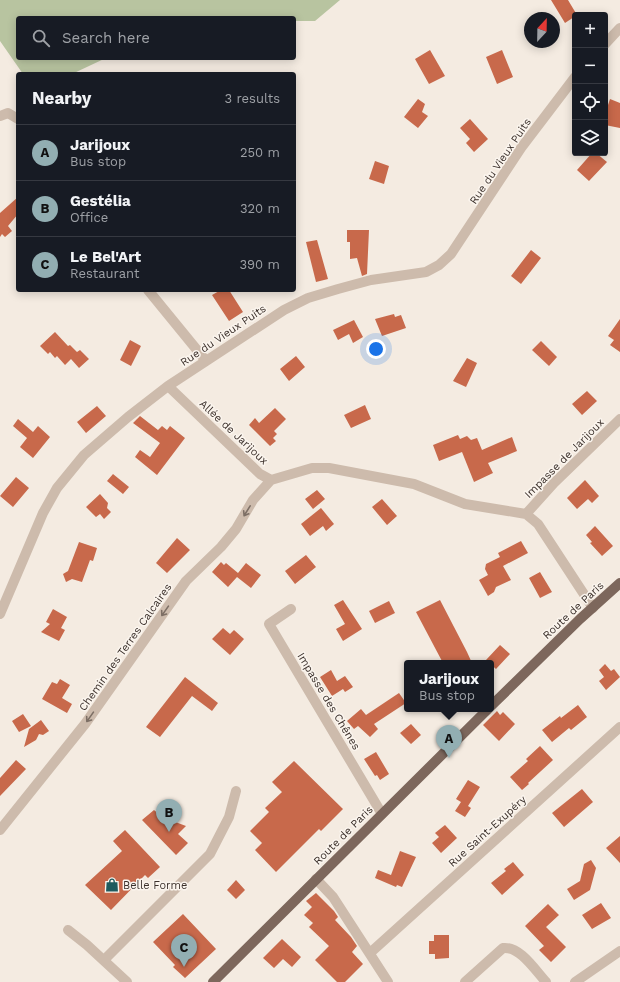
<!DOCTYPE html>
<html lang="en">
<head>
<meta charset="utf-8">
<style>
  :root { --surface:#171b24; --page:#20242c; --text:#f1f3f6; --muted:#9ea1a6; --line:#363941; --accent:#92aeb2 }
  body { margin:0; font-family:"Work Sans",sans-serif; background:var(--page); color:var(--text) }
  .controls { position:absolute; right:12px; top:12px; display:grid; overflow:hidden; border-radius:4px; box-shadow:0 2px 10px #0003 }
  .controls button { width:36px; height:36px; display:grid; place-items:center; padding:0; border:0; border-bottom:1px solid var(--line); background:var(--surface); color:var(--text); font:20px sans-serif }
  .compass { position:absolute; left:524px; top:12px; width:36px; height:36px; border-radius:50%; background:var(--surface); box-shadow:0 2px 10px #0003; rotate:22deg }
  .you { position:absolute; left:376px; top:349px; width:14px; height:14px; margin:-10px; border:3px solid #fff; border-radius:50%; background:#1a73e8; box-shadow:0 0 0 6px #1a73e833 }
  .badge { display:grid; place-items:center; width:26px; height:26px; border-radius:50%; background:var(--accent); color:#111; font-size:13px; font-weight:700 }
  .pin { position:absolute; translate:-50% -33px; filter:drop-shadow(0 1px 2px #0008) }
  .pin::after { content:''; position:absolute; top:21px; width:14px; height:12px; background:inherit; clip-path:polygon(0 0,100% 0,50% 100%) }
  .popup { position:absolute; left:404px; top:660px; width:90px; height:52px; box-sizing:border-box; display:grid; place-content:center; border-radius:4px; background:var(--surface); filter:drop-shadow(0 1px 3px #0005); font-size:13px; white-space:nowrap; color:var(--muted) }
  .popup b { font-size:15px; color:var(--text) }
  .popup::after { content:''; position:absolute; left:50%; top:100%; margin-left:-8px; border:8px solid transparent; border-top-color:var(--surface) }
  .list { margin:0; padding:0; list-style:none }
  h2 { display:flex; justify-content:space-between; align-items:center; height:52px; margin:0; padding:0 16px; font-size:17px }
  h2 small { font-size:13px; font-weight:400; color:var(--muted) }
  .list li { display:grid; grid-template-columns:26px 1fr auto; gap:12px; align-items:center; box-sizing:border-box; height:56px; padding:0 16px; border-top:1px solid var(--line) }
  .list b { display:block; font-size:15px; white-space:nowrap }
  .list p { margin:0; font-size:13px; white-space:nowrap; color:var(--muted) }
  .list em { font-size:13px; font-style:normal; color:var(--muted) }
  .icon { flex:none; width:22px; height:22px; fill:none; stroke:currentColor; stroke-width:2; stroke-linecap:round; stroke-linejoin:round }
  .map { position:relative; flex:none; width:620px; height:982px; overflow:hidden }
  .search { position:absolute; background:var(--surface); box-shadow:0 2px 10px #0003; left:16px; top:16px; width:280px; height:44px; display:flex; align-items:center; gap:10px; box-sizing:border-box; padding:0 14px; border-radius:4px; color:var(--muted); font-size:15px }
  .panel { position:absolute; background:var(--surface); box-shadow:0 2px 10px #0003; left:16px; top:72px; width:280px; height:220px; border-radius:4px }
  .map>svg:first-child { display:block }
</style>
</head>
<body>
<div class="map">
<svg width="620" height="982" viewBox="0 0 620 982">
  <rect width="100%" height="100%" fill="#f4ebe1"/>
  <path fill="#b8c4a0" d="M0,0h340l-25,21h-21v-3h-276v40h88l-34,16h-49l-23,-33z"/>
  <path fill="#c8694b" d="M551,0h17l9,15 -12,8z
    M430,50l15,26 -16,8 -14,-25z
    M502,50l11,27 -16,7 -11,-27z
    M418,99l7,5 -3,8 6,4 -10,12 -14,-11z
    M610,99l10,4v25l-15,-3v-11z
    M470,119l18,20 -14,13 -8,-9 4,-4 -10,-11z
    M592,153h4l11,9 -18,19 -12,-11z
    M375,161l14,5 -5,18 -15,-5z
    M18,197v17l-10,12 4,5 -7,6 -3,-3 -2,3v-24z
    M347,230h22l-2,44 -5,2 -5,-18 -7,1v-17h-3z
    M317,240l11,39 -12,3 -10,-40z
    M531,250l10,8 -20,26 -10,-8z
    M221,290h8l14,22 -14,9 -17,-26z
    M394,314l1,3 6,-2 5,13 -24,8 -7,-17z
    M620,319v33l-10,-7 4,-5 -6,-4z
    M354,320l9,17 -10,6 -4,-9 -11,6 -5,-10z
    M55,332l13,14 2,-1 7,7 3,-2 9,9 -10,9 -8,-9 -6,6 -8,-9 -2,2 -5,-6 -2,2 -8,-8z
    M130,340l11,6 -10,20 -11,-6z
    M541,341l16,16 -8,9 -17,-16z
    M296,356l9,11 -16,14 -9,-12z
    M467,358l10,5 -11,24 -13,-6z
    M587,391l10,10 -15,14 -10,-11z
    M365,405l6,14 -20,9 -7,-13z
    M97,406l9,10 -20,17 -9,-11z
    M275,408l11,11 -12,12 3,3 -4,4 3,3 -6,5 -21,-21 6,-7 4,5z
    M140,416l18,14 4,-4 5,4 3,-4 15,12 -28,37 -22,-18 5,-7 10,7 10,-14 -27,-20z
    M18,419l15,13 5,-6 12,11 -17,21 -13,-11 7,-9 -14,-12z
    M458,435l2,4 7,-3 4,4 6,-2 5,12 30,-13 5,14 -29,12 5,10 -19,9 -12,-30 -23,9 -6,-16z
    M113,474l16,13 -6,7 -16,-13z
    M16,477l13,11 -16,19 -13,-11z
    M585,480l14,16 -7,7 -4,-4 -11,10 -10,-11z
    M317,490l8,9 -12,10 -8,-10z
    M100,494l8,9 -1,5 4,4 -7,7 -4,-5 -4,3 -10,-10z
    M382,499l15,17 -10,9 -15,-18z
    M321,508l13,16 -8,7 -3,-5 -13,10 -9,-12z
    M595,526l18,20 -11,10 -12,-13 2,-1 -6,-7z
    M177,538l13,12 -23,23 -11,-10z
    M521,541l7,12 -25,13 8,14 -15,7 -2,5 -6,4 -9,-16 9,-5 -3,-6 1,-5 14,-7 -2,-4z
    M79,542l18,6 -4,13 -3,-1 -8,22 -10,-3 -6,3 -3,-8 5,-3z
    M306,555l10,12 -21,17 -10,-13z
    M221,562l3,3 2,-2 12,10 8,-10 15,12 -10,13 -14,-11 -9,10 -16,-15z
    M540,572l12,20 -12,6 -11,-20z
    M343,600l19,29 -19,12 -7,-12 9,-5 -11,-19z
    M440,600l27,52 5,11h-29l-27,-51z
    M389,601l6,12 -20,10 -6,-12z
    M53,609l14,8 -6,11 4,2 -6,11 -18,-9 9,-8 -4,-2z
    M223,628l7,6 4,-4 10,9 -14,16 -18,-16z
    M500,645l10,9 -14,15 -10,-9z
    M605,664l6,7 3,-2 6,8 -14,13 -7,-9 5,-4 -5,-7z
    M331,670l6,11 8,-5 8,11 -8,5 -2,-3 -11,7 -12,-19z
    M185,677l33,26 -6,8 -20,-15 -32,41 -14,-10z
    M60,679l10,6 -8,13 10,6 -5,9 -25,-14 10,-17 5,2z
    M399,693l7,10 -32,21 4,5 -8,8 -12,-11 -4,3 -7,-8 14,-12 5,6z
    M578,705l9,12 -16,13 -2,-2 -17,14 -10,-12 18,-14 1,2z
    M497,711l3,4 3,-3 12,12 -16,17 -16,-16z
    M23,714l8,12 -12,6 -7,-11z
    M41,720l8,11 -6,4 -4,-1 -3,6 -12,7 5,-18z
    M411,724l10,11 -10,9 -11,-11z
    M540,746l13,14 -25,23 1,1 -7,6 -12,-13 18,-16 -2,-2z
    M376,752l13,22 -9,6 -3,-5 -2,1 -11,-17z
    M16,760l10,9 -26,27v-18z
    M294,761l49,48 -22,22 -2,-2 -43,43 -21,-22 7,-7 -12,-12 19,-19 -4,-4 17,-16 -10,-10z
    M468,780l12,7 -12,19 3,2 -6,9 -10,-6 6,-9 -5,-3z
    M582,789l11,13 -29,25 -12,-14z
    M154,810l8,7 24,9 -8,8 10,9 -12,12 -34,-35z
    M445,825l12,13 -16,15 -9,-10 7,-6 -4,-4z
    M125,830l35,37 -12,11 -3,-3 -34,35 -26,-25 37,-34 -9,-10z
    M620,836v27l-14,-15z
    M400,851l16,6 -14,30 -5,-2 -1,2 -21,-9 3,-8 13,5z
    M591,860l5,8 -6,22 -16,10 -7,-11 13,-8 4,-17z
    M513,862l11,13 -22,20 -11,-12 15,-12 -2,-2z
    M236,880l9,10 -9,9 -9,-9z
    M316,893l18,18 4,6 -3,3 16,17 6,9 -5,6 11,12 -18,18h-8l-22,-22 14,-14 -20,-19 4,-4 -9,-8 8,-8 -6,-6z
    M601,903l10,15 -19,11 -10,-14z
    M548,904l11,11 -13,12 20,20 -15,15 -12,-12 5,-4 -19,-20z
    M183,914l33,35 -31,29 -12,-11 2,-2 -22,-23z
    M434,935h15v23l-14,1v-5h-6v-13h5z
    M282,939l19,18 -9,10 -9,-8 -9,9 -11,-10z"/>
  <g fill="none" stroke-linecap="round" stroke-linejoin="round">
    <path stroke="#cdbbac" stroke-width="10" d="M605,44l15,-16
      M0,116l8,-3 10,6
      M148,290l58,71
      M168,386l92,88 11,6 41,-12h17l85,16 51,20 61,10 12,10 55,84
      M526,514l28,-31 66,-64
      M291,609l-22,15 113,190
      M0,614l43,-101 14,-25 27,-33 44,-38 40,-31 116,-76 24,-12 30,-9 33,-9 55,-8 13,-7 12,-11 70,-106 54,-71
      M0,830l85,-106 101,-143 35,-34 15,-18 17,-29 18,-20
      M316,879l17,18 55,85
      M68,930l19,15 40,37
      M370,953l250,-226
      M104,960l106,-106 19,-37 7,-26
      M465,982l38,-34c17,-2 32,22 43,34
      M575,982l45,-31"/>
    <path stroke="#7d675c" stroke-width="10" d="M491,706l89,-87 40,-36
      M213,982l275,-273"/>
  </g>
  <defs><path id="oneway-shaft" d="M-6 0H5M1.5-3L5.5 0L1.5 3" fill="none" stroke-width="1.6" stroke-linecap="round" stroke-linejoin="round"/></defs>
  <g stroke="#7d6f65">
    <use href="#oneway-shaft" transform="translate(247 511) rotate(122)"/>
    <use href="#oneway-shaft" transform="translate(165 611) rotate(125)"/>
    <use href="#oneway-shaft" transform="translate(90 717) rotate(125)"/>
  </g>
  <defs>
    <g id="shop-bare" transform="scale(1.08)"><path d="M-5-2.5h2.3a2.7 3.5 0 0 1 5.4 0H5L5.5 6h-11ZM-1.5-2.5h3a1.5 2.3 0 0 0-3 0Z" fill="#1f5a5e" stroke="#fbf5ee" stroke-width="2.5" paint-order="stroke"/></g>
  </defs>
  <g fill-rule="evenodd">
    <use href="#shop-bare" x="112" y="885"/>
  </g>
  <g text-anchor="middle" stroke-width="3" stroke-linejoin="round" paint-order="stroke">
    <g font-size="11" fill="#3b302b" stroke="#fbf5ee">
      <text transform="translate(500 161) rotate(-56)" y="4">Rue du Vieux Puits</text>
      <text transform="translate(223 335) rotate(-34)" y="4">Rue du Vieux Puits</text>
      <text transform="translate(234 432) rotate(43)" y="4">Allée de Jarijoux</text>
      <text transform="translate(564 458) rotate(-45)" y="4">Impasse de Jarijoux</text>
      <text transform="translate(573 610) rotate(-43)" y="4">Route de Paris</text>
      <text transform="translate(125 647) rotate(-55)" y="4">Chemin des Terres Calcaires</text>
      <text transform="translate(329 701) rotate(59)" y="4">Impasse des Chênes</text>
      <text transform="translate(487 831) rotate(-42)" y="4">Rue Saint-Exupéry</text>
      <text transform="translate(343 835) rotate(-45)" y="4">Route de Paris</text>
    </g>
    <g font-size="11" fill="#3b302b" stroke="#fbf5ee" text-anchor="start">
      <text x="123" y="889">Belle Forme</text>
    </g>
  </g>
</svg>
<div class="controls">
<button>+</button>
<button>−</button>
<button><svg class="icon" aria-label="locate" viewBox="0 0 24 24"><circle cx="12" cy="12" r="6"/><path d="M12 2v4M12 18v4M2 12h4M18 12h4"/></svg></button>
<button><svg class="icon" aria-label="layers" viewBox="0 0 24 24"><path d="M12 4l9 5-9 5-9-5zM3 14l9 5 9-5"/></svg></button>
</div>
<svg class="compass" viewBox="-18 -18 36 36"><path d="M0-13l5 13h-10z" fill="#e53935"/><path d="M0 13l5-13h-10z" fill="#9ea1a6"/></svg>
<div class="you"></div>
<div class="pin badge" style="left:449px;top:758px">A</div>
<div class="popup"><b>Jarijoux</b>Bus stop</div>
<div class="pin badge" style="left:169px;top:832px">B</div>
<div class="pin badge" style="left:184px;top:967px">C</div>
<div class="search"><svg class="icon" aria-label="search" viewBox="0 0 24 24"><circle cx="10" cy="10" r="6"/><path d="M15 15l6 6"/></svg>Search here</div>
<section class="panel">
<h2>Nearby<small>3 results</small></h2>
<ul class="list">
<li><span class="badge">A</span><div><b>Jarijoux</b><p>Bus stop</p></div><em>250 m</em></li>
<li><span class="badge">B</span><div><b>Gestélia</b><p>Office</p></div><em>320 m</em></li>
<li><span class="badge">C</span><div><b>Le Bel'Art</b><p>Restaurant</p></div><em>390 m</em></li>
</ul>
</section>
</div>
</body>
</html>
